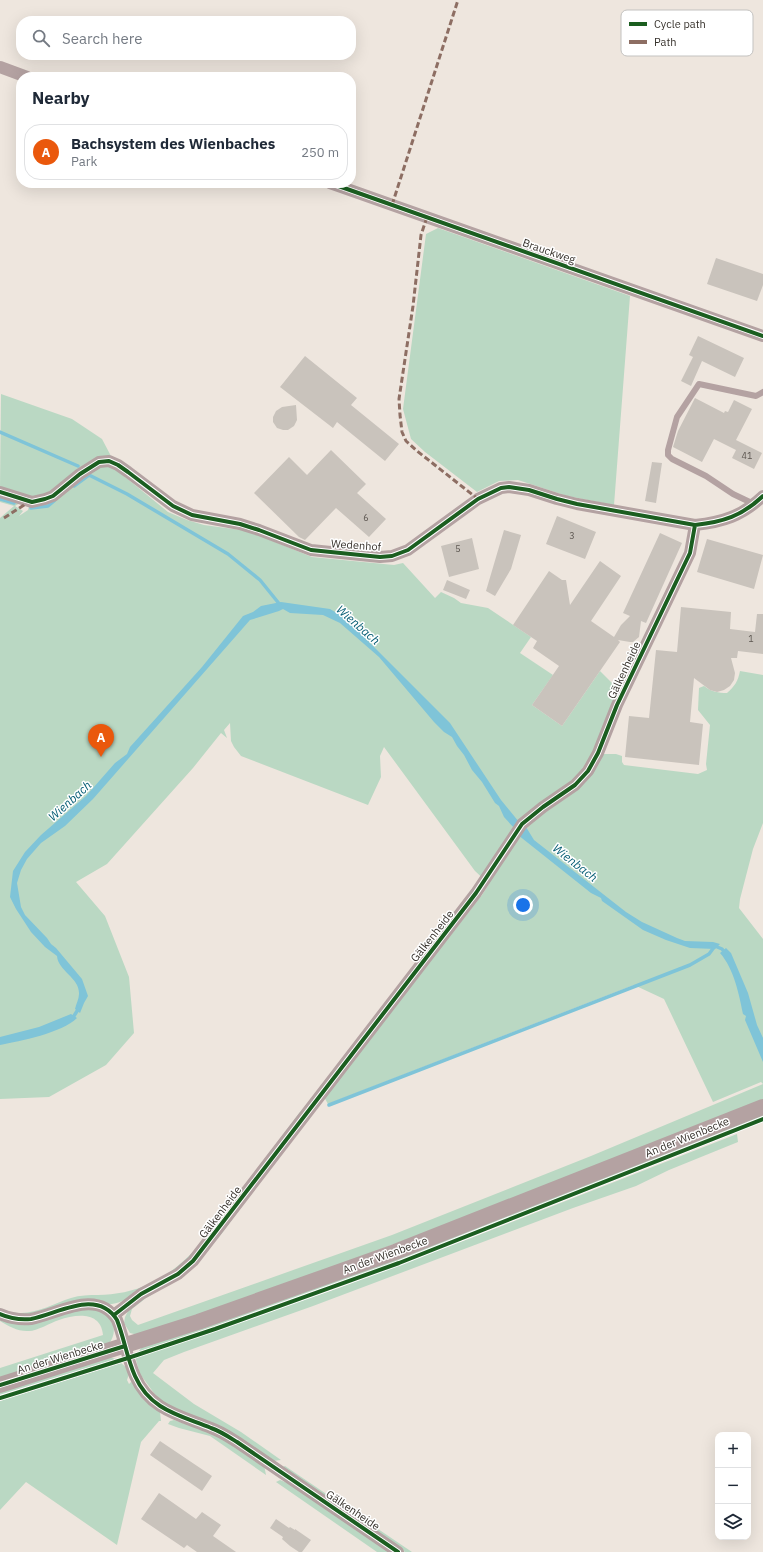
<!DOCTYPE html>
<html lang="en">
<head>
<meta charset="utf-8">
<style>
  :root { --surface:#fff; --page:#f6f6f7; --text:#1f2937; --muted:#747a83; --line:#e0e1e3; --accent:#ea580c }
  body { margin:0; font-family:"IBM Plex Sans",sans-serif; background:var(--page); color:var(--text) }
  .controls { position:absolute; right:12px; bottom:12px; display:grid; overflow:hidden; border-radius:8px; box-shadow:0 4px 16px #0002 }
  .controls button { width:36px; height:36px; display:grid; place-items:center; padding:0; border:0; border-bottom:1px solid var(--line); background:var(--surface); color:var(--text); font:20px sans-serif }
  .you { position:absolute; left:523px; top:905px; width:14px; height:14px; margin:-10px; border:3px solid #fff; border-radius:50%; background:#1a73e8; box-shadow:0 0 0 6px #1a73e833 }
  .badge { display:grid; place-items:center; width:26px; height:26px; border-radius:50%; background:var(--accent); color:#fff; font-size:13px; font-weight:700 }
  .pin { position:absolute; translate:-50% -33px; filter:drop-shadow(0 1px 2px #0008) }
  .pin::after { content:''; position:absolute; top:21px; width:14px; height:12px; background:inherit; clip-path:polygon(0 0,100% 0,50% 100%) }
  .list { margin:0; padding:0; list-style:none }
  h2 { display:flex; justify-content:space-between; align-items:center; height:52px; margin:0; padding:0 16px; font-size:17px }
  h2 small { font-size:13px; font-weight:400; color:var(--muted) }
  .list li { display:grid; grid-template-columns:26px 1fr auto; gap:12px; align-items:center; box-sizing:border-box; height:56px; margin:0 8px 8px; padding:0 8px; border:1px solid var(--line); border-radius:16px }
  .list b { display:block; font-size:15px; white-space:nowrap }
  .list p { margin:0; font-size:13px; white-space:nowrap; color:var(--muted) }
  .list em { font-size:13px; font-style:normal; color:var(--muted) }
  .icon { flex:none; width:22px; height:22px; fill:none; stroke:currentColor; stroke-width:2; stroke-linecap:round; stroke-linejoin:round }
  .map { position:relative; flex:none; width:763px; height:1552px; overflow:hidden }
  .search { position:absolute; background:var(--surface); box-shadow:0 4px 16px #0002; left:16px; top:16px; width:340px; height:44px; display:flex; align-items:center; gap:10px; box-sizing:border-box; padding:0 14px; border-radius:16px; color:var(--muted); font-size:15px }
  .panel { position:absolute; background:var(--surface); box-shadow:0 4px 16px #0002; left:16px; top:72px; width:340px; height:116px; border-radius:16px }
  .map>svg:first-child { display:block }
</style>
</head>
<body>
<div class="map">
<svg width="763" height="1552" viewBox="0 0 763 1552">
  <rect width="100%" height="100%" fill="#eee6de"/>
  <path fill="#bad8c3" d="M438,228l192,68 -16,209 -47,-9 -49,-16 -19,1 -22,11 -52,-40 -14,-13 -8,-30 23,-175z
    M1,394l71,25 30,20 10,19 10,5 -3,9 49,40 19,8 17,5 44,6 64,26 82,8 9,-2 32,35 6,-6 13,6 7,5 27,5 43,29 -11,16 33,22 -21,30 30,21 38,-55 18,18c-10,26 -20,63 -37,85 -5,7 -14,13 -22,17l7,7c17,-11 27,-26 36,-44h14l6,2v6l2,3 74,9 9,-4 -1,-6 4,-39 -12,-15 1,-22 5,-2c8,6 14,7 23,7 8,-7 11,-12 13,-22l23,4v148l-10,26 -13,50 -1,9 24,31v161c-207,82 -414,165 -625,235l-8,-2 -6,-10 1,-6 6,-12 47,-28 14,-10 30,-36 84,-112 -83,113 -23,28 -21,18 -33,20 -14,11 -2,7 2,4 6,5 254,-90 199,-79 172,-72 -2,-2 -48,20 -49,-103 -30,-14 -306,119 -4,-7 158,-202 7,-11 -14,-13 -91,-124 -4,9 1,21 -13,28 -127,-49 -7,-9 -3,-6 -1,-18 -6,7 3,8 -6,-5 -28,35 -86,96 -31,18 29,34 24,61 5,56 -28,32 -57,32 -49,2v-581l14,-12 -14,-4v-6l16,4 4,3 -5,3 8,5 -4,5 9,-6 3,-12 -31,-10z
    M300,1112l2,1 -100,132c-18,22 -38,32 -62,47 -9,4 -18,11 -28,12 -12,1 -24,-6 -36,-3 -26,7 -47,23 -76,10v-3c6,3 14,5 21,5 17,0 34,-10 50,-15 9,-3 18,-3 27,-3 17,0 36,-4 51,-11 19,-8 35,-23 49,-37z
    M763,1114v3l-19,9 -268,106 -118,45 -220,75 4,-5z
    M737,1134l1,8 -69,28 -33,16 -63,22 -260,98 -129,46 -20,8 -11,13 41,31 47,28 40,28 -8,1 -114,-61 -19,-26 -4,-14v-3l200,-68 135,-51z
    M85,1308c5,1 14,2 19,5 11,8 13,20 5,31l-109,34v-10l103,-33c-2,-24 -27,-21 -44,-15 -9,3 -22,11 -30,11 -10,1 -21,-5 -29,-10v-3z
    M109,1357l7,2 -116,37v-5z
    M121,1363l6,5 2,6 -2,6 2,4 3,-3 28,31 1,9h-2l-18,21 -24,103 -91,-63 -26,28v-109z
    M174,1420l46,16 44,29 2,10 -56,-39 -31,-8 -11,-4 2,-3z
    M285,1466l127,86h-7l-124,-84z
    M280,1480l10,4 101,68h-14l-101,-70z"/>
  <path fill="#7fc4d8" d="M281,602l49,7 20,12 13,13 1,3 86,86 51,77 18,22 -5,6 -10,-11 -5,-11 -4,-3 -13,-21 -10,-12 -8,-15 -7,-9 -5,-9 -8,-5 -10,-10 -55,-65 -39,-34 -17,-8 -33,-2 -7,-4 -4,2 -29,9 -157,179 -28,27 -24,17 -14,16 -6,11 -4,13 4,24 4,8 22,23 4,6 5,4 26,31 6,17 -4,7 -4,10 -5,-4c1,-5 4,-10 4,-15 1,-16 -21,-23 -22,-38l-12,-9 -14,-15 -15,-23 -6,-12 3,-26 12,-19 16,-17 45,-39 29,-33 12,-9 3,-7 72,-80 41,-51 10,-4 8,-6z
    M526,827l8,13 92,72 16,10 35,16 8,3 28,1 7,2 -5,5 -25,-1 -24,-8 -23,-10 -41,-29 -1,-3 -10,-5 -73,-58z
    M726,948l5,5 17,40 9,32 6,13v24l-18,-42 1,-4 -3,-2c-4,-20 -9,-45 -23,-61z
    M71,1014l6,4c-15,15 -57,23 -77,27v-8l39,-10z"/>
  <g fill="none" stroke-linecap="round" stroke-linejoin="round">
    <path stroke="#7fc4d8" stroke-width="3.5" d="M0,432l78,34
      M87,474l40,20 101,60 32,26 21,26
      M74,486l15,-11
      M0,499l14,4
      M31,508l17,-2 6,-5
      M715,946l7,3 4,5
      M72,1019l7,-11
      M329,1105l361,-140 19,-11 6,-8"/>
  </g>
  <path fill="#c9c3bc" d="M716,258l47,16v11l-6,16 -50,-17z
    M698,336l46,22 -9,19 -33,-16 -11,25 -10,-5 12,-24 -4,-2z
    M305,356l52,42 -6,7 48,39 -14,17 -48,-39 -4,6 -53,-41z
    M695,398l29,15 1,-2 3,1 6,-12 18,9 -16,31 26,13 -8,16 -22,-11 4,-8 -22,-11 -12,23 -29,-15 5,-16z
    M296,405l1,15 -3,6 -6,4h-5l-6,-2 -4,-6v-5l3,-6 6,-4z
    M331,450l35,34 -9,9 29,26 -17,18 -33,-29 -31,32 -6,-3 -45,-44 35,-36 18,18z
    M652,462l10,1 -6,40 -11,-2z
    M557,516l39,16 -11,27 -39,-15z
    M504,530l17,5 -10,34 -16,27 -9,-5z
    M660,533l22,10 -36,80 -5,-2 -2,16 -6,5h-3l-12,-2 2,2 -58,84 -30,-21 27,-39 -26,-18 4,-7 -24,-16 36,-54 13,9h4l4,25 30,-44 21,15 -30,45 23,16 7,-12 9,-9 -7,-3z
    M472,538l7,31 -30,8 -8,-31z
    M707,539l56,16 -9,34 -57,-17z
    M447,580l23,10 -4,9 -23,-9z
    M681,607l50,5 -1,17 25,3 2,-18h6v40l-25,-3 -1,7h-6l4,15 -1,7 -4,6 -6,4 -7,2 -7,-2 -16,-12 -4,44 13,2 -4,41 -74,-8 4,-41 20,2 7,-68 21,2z
    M160,1441l52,35 -10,15 -52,-36z
    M159,1493l37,26 6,-7 19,13 -8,11 23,16h-39l-10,-7 -3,3 -43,-29z
    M276,1519l13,9 1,-1 5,3v-1l16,11 -9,12h-3l-9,-6 -8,-7 1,-2 -13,-9z"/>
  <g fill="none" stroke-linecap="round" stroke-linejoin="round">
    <path stroke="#b4a2a2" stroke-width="6" d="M754,504l-21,-10 -27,-18 -34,-17 -4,-4v-5l9,-33 22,-33 57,12 7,-4"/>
    <path stroke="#b4a2a2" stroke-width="12" d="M0,67l27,10
      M330,183l433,153
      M0,492l32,10 13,-3 8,-3 27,-22 19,-12 10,-1 9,4 10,7 45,34 19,9 48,9 19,6 52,20 69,7 12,-1 16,-6 70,-51 23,-11 8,-1 20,3 28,9 20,5 118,21c28,-3 47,-9 68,-29
      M0,1314c9,4 21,6 31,5 27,-5 66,-31 86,1 7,18 10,38 18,56 15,34 44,39 76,52 9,3 18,9 26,14l161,110
      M114,1315l27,-21 37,-20 15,-13 283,-368 46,-69 21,-17 32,-22 13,-14 10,-18 19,-48 73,-152 5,-28"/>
    <path stroke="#b4a2a2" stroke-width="16" d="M0,1385l198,-63 197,-70 368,-145"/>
    <path stroke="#8d6e63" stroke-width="3" stroke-dasharray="6 3" stroke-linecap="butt" d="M392,205l66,-205
      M427,217l-6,18 -8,71 -14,93 1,16 2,17 4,9 11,10 61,48
      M4,518l20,-13 4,-5"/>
    <g stroke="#fff" stroke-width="6">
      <path id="cycleway" d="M330,183l433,153
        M0,492l32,10 13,-3 8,-3 27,-22 19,-12 10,-1 9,4 10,7 45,34 19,9 48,9 19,6 52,20 69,7 12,-1 16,-6 70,-51 23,-11 8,-1 20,3 28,9 20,5 118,21c28,-3 47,-9 68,-29
        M0,1314c9,4 21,6 31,5 27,-5 66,-31 86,1 7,18 10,38 18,56 15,34 44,39 76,52 9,3 18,9 26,14l161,110
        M114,1315l27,-21 37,-20 15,-13 283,-368 46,-69 21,-17 32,-22 13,-14 10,-18 19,-48 73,-152 5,-28
        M0,1385l125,-39
        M0,1398l128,-40 87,-29 184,-66 364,-144"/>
    </g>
    <use href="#cycleway" stroke="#1b5e20" stroke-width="4"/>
  </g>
  <g text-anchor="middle" stroke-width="3" stroke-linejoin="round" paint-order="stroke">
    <g font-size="9" fill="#5c5650">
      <text x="747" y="459">41</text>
      <text x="366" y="521">6</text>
      <text x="572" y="539">3</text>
      <text x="458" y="552">5</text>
      <text x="751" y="642">1</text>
    </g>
    <g font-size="11" fill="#37322c" stroke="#fff">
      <text transform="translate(549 251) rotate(19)" y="4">Brauckweg</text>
      <text transform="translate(356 545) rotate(4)" y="4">Wedenhof</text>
      <text transform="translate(624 670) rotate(-65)" y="4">Gälkenheide</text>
      <text transform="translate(432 936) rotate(-52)" y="4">Gälkenheide</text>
      <text transform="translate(687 1137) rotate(-22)" y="4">An der Wienbecke</text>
      <text transform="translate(220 1212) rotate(-53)" y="4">Gälkenheide</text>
      <text transform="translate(385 1255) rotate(-20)" y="4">An der Wienbecke</text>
      <text transform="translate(60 1357) rotate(-17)" y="4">An der Wienbecke</text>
      <text transform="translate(353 1510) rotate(34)" y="4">Gälkenheide</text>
    </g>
    <g font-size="12" font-style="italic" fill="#065d74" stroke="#fff">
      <text transform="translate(358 625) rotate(41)" y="4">Wienbach</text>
      <text transform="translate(70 801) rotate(-42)" y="4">Wienbach</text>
      <text transform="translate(575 863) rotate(38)" y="4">Wienbach</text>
    </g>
  </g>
  <rect x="621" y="10" width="132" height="46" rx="6" fill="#fff" stroke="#c3c2c0" stroke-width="1"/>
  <rect x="629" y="22" width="18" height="4" fill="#1b5e20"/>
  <rect x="629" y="40" width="18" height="4" fill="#8d6e63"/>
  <g font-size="11" fill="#37322c">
    <text x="654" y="28">Cycle path</text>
    <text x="654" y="46">Path</text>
  </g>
</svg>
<div class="controls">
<button>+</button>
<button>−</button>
<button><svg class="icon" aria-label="layers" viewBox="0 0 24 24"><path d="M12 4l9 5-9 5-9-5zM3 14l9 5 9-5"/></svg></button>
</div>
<div class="you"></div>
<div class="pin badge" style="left:101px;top:757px">A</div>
<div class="search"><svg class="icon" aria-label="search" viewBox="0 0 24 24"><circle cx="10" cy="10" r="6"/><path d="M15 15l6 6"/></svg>Search here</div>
<section class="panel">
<h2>Nearby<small></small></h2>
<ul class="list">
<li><span class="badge">A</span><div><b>Bachsystem des Wienbaches</b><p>Park</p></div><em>250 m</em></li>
</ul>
</section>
</div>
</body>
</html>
